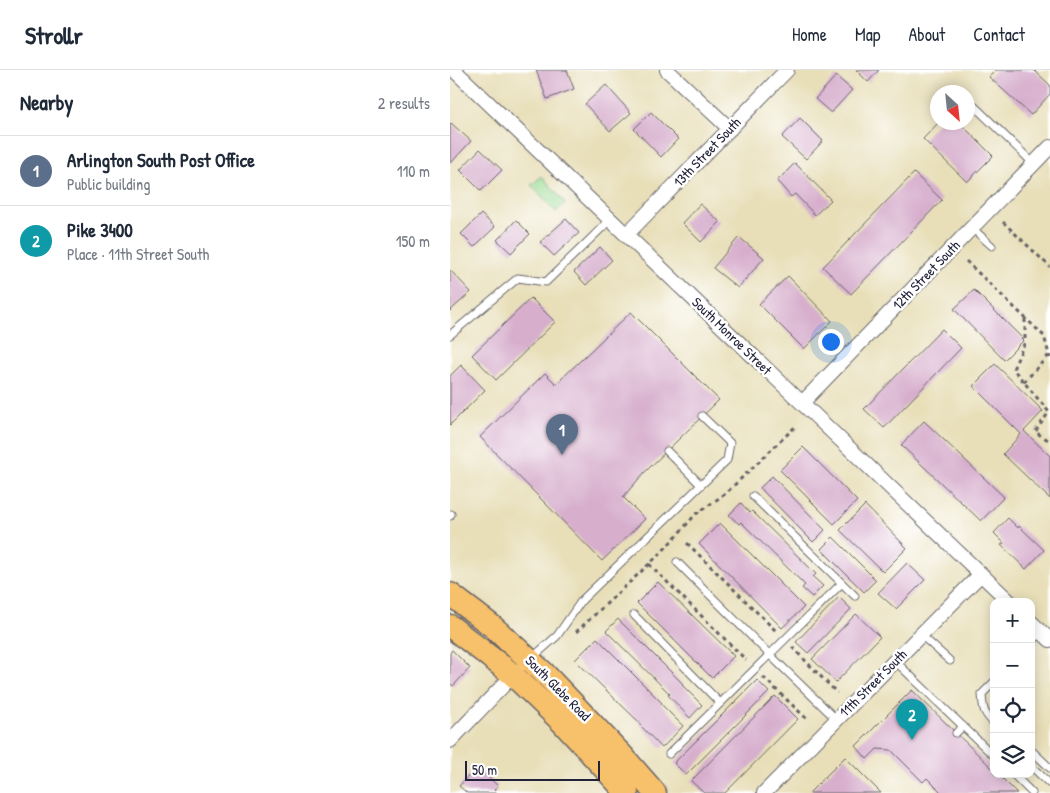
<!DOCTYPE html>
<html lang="en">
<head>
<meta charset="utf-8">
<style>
  :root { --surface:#fff; --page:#f2f2f3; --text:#1f2937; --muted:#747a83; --line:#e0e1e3; --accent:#1f6fb2 }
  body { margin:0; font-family:"Patrick Hand",sans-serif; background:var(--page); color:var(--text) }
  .controls { position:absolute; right:15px; bottom:15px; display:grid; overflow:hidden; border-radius:10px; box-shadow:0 2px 12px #0003 }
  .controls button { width:45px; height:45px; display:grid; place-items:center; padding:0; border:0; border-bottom:1px solid var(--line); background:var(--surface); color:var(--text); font:25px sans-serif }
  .compass { position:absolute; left:480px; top:15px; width:45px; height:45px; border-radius:50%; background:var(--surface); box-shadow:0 2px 12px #0003; rotate:153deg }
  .scale { position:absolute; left:15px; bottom:12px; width:135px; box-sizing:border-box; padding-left:5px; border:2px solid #22223b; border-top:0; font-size:14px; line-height:18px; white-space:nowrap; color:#22223b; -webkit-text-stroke:4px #fff; paint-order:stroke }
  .you { position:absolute; left:380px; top:271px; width:18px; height:18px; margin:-12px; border:4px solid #fff; border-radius:50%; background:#1a73e8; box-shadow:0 0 0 8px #1a73e833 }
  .badge { display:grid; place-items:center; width:32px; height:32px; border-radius:50%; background:var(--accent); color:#fff; font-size:16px; font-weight:700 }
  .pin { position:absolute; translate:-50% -41px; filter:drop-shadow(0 1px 2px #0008) }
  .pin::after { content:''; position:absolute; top:26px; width:18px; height:15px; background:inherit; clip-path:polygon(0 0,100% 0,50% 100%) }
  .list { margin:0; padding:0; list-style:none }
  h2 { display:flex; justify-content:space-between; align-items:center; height:65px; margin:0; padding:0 20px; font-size:21px }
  h2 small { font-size:16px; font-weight:400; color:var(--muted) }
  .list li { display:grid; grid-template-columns:32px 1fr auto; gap:15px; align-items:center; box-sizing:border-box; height:70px; padding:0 20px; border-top:1px solid var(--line) }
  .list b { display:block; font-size:19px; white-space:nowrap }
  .list p { margin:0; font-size:16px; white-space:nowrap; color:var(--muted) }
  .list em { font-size:16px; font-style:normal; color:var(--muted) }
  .icon { flex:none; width:28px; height:28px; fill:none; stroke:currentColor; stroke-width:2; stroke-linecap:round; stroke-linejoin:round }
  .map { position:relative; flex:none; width:600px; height:723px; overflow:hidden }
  header { display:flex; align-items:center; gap:30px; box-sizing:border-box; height:70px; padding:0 25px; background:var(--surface); border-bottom:1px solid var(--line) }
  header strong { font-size:24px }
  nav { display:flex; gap:28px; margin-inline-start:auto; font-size:18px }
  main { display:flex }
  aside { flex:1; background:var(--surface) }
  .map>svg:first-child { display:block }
</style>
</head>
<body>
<header>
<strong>Strollr</strong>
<nav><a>Home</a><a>Map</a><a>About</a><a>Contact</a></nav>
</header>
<main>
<aside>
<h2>Nearby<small>2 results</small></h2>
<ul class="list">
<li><span class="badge" style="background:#5c6f8a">1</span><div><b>Arlington South Post Office</b><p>Public building</p></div><em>110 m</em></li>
<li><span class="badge" style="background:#0f9aa8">2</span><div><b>Pike 3400</b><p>Place · 11th Street South</p></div><em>150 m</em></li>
</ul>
</aside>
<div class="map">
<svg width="600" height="723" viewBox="0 0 600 723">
  <rect width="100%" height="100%" fill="#fff"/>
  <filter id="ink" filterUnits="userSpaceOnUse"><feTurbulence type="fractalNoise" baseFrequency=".02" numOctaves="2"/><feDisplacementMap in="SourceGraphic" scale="10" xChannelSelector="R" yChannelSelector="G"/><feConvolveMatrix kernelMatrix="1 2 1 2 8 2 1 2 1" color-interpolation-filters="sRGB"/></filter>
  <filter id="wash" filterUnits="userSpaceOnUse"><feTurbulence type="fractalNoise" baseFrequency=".0096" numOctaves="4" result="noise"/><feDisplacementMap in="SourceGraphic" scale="20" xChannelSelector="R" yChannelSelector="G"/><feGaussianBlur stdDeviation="1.12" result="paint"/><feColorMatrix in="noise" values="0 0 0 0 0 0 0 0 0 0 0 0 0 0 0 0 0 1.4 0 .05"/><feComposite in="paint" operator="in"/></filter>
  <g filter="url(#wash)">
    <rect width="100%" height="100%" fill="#e8dfb9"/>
    <path fill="#97d88e" stroke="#5c7d64" d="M92,106l23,27 -9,9 -25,-27z"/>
    <g id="blocks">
      <path fill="#d7afcd" d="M86,0h31l7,19 -27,10z
        M406,0h23l-11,12z
        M546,0h38l16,15v9l-19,21 -42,-38z
        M386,6l16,14 -21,23 -16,-14z
        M156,15l25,28 -21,18 -25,-27z
        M201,42l27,27 -17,18 -27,-28z
        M350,48l23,23 -17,18 -24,-22z
        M489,52h20l34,34 -26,26 -44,-43z
        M1,53l20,18 -20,22 -1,-1v-38z
        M30,79l22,21 -21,21 -21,-21z
        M345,93l36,37 -16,15 -20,-21 -4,3 -14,-16z
        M464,103l28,27 -91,94 -28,-27z
        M250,134l20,18 -19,20 -19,-19z
        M31,144l14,13 -21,20 -13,-13z
        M116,149l13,14 -25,23 -14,-14z
        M66,150l14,14 -19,19 -14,-13z
        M289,167l25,21 -26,30 -25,-20z
        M150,177l12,13 -26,25 -12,-13z
        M0,200l21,22 -21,19z
        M338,206l44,45 -28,28 -45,-45z
        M524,220l50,50 -20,20 -50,-51z
        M81,228l24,24 -59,58 -24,-25z
        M181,242l88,88 -75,73 -21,24 22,22 -43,42 -122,-124 65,-64 11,11z
        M492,259l19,19 -77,80 -20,-19z
        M545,294l48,47 -19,20 26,25v43l-47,-45 18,-20 -48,-48z
        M11,295l24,25 -35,35v-49z
        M474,351l80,76 -23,24 -80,-76z
        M353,377l54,54 -23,23 -54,-54z
        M322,406l53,54 -12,12 -53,-54z
        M291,433l9,10 2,-2 64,63 -3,3 10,9 -11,11 -10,-9 3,-3 -64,-63 -2,2 -10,-9z
        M415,435l42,43 -24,24 -43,-42z
        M558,448l10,10 1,-2 25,24 -18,19 -25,-24 3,-2 -10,-10z
        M270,453l84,84 -22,21 -83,-84z
        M383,467l43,43 -12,12 -43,-43z
        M457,493l18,17 -29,29 -18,-16z
        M208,512l76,74 -22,22 -75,-75z
        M389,527l12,12 -43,44 -12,-11z
        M406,544l24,23 -44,45 -24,-23z
        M168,549l65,65 -1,1 20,20 -12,13 -22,-23 2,-1 -64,-63z
        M147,568l65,65 -1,1 22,22 -21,22 -22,-23 1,-1 -66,-64z
        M2,580l18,18 -17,18 -3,-3v-30z
        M307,610l12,12 -83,83 -12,-12z
        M462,620l82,80v4h4l19,19h-75l-15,-15 -4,4 -32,-32 -14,-1 -10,10 -11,-13z
        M325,626l23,23 -73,74h-21l-13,-12z
        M395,687l36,36h-72z
        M27,697l21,19 -4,4 3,3h-30l-8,-7z"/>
    </g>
  </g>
  <g filter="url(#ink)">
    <use href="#blocks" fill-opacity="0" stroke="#676467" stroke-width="1"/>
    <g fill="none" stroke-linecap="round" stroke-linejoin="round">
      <g stroke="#676467" stroke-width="9">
        <path id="service" d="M518,30l66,64
          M522,158l20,18
          M0,265l68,-57 28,4 65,-63
          M217,381l34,34
          M303,426l102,100
          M0,446l1,-2
          M227,492l92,92 68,66
          M184,545l86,88
          M471,565l29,26
          M581,573l10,-11
          M82,588l25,-22 25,-36 145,-140 3,-17 -28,-27
          M445,591l99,95
          M544,612l-12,12c1,14 1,19 12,29
          M506,663l7,-7
          M581,680l19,18
          M219,684l173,-171
          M581,696l19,18
          M563,704l19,19"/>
      </g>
      <g stroke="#676467" stroke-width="16">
        <path id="minor" d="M4,0c186,176 370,355 556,532
          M217,0l63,59
          M177,164l160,-164
          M352,333l248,-256
          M581,552l19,18
          M0,671l67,-70
          M314,723l217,-219"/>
      </g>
      <g stroke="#676467" stroke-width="25">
        <path id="primary" d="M0,524l42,32 52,47 77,81 34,39
          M0,556l62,48 50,48 65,71"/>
      </g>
      <path stroke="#676467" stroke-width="3" stroke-dasharray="4 4" stroke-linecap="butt" d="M553,152l47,45
        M516,191l78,75 6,22
        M575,249v23l-12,27 36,43 -14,20 15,9
        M574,312l25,-27
        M237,473l90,89
        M199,494l97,96
        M126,562l84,-78 36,-40 29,-20 71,-68
        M342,577l45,46
        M313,607l46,44"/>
      <use href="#service" stroke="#fff" stroke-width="7"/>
      <use href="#minor" stroke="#fff" stroke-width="14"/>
      <use href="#primary" stroke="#f7c06b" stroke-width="22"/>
    </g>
  </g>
  <g text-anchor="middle" stroke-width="5" stroke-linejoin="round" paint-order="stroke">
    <g font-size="14" fill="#22223b" stroke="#fff">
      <text transform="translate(257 82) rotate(-46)" y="5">13th Street South</text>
      <text transform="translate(476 205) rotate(-46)" y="5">12th Street South</text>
      <text transform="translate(282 266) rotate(44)" y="5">South Monroe Street</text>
      <text transform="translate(423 613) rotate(-45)" y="5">11th Street South</text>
      <text transform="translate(108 618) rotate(45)" y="5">South Glebe Road</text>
    </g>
  </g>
</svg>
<div class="controls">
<button>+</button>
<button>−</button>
<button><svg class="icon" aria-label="locate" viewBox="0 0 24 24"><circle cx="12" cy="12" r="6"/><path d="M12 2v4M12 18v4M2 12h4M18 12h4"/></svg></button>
<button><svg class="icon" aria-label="layers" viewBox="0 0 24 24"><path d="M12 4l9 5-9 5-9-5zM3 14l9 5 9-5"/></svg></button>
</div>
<svg class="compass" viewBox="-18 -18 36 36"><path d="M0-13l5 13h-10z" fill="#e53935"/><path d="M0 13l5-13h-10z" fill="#747a83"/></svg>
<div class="scale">50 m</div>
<div class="you"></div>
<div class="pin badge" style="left:112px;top:385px;background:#5c6f8a">1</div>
<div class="pin badge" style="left:462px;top:670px;background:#0f9aa8">2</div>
</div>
</main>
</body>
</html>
